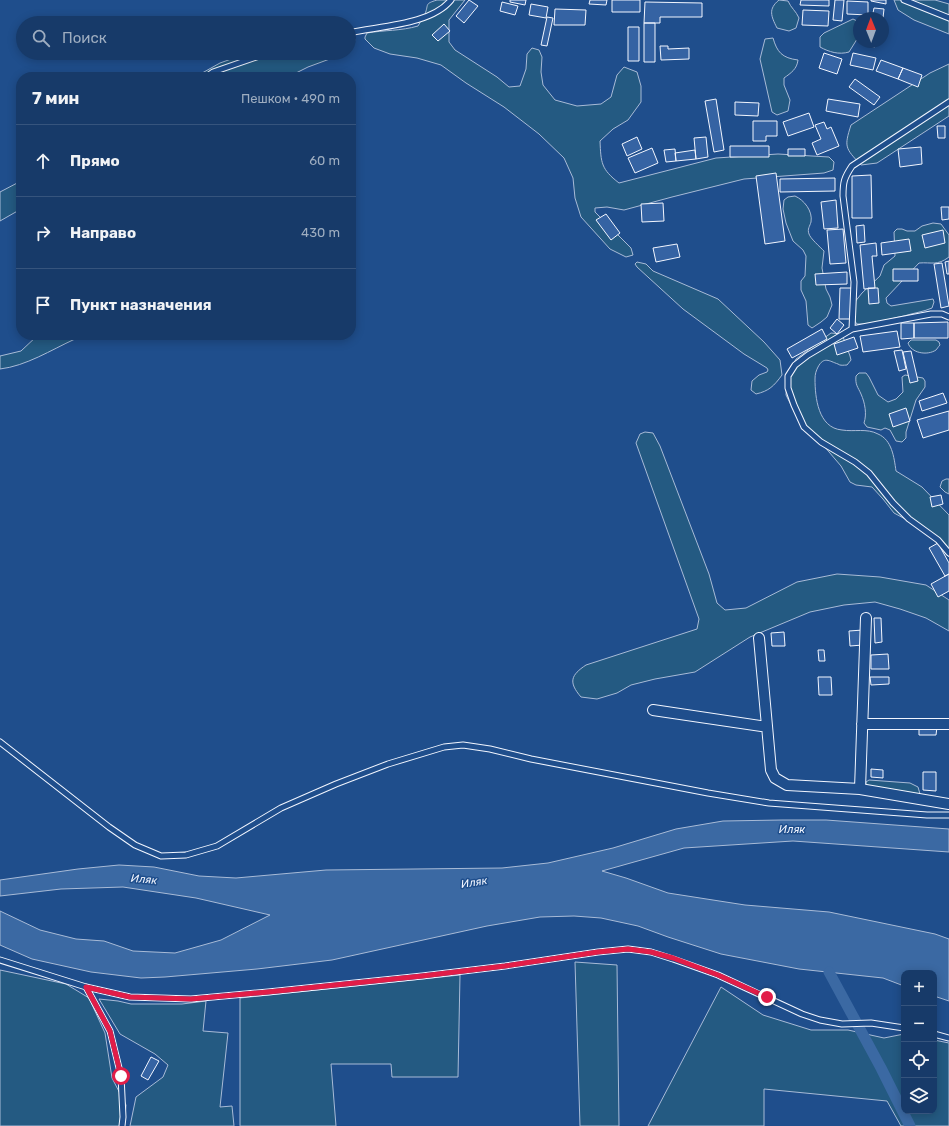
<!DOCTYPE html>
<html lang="ru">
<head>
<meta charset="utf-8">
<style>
  :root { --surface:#173a69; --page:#20416f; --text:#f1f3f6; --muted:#9eadc0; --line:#36547d }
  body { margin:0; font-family:Rubik,sans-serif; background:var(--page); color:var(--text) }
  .controls { position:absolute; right:12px; bottom:12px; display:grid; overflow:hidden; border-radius:8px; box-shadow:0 2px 10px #0003 }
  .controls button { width:36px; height:36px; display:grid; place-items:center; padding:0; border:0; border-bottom:1px solid var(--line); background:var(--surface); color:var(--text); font:20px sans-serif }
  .compass { position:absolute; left:853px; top:12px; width:36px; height:36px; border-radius:50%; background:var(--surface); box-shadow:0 2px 10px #0003; rotate:359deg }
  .stop { position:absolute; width:12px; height:12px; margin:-9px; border:3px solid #e11d48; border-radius:50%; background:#fff }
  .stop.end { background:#e11d48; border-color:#fff; box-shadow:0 1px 4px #0008 }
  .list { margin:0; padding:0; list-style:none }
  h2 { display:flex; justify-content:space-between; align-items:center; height:52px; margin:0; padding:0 16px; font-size:17px }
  h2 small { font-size:13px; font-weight:400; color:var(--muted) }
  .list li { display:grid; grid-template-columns:26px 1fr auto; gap:12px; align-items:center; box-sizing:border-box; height:72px; padding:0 16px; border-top:1px solid var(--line) }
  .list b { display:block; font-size:15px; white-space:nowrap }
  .list em { font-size:13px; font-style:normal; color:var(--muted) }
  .icon { flex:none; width:22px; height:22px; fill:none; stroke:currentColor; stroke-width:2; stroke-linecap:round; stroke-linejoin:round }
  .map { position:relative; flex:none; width:949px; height:1126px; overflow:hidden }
  .search { position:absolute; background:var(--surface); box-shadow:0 2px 10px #0003; left:16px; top:16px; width:340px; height:44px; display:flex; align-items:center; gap:10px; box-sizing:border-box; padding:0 14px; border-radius:22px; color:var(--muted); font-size:15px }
  .panel { position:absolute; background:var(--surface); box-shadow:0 2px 10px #0003; left:16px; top:72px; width:340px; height:268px; border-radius:16px }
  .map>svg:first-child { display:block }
</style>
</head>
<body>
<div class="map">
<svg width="949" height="1126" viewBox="0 0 949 1126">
  <rect width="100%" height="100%" fill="#1f4e8c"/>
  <path fill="#245a82" stroke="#a8bbd7" d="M437,0h28l-16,20v22l6,8 42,27 12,10 11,-1 6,-17 1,-15 5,-6 7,2 3,7 -1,15 2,13 12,15 22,6 24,-2 10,-7 6,-22 7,-8 13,5 4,14v16l-13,18 -15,9 -13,12c1,22 1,28 19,42l97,-25 62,-4 51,3 5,5 -1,8 -9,3 -80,6 -72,18 -48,13 -17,-3 -12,1v4l36,36 2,7 -7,2 -16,-8 -29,-32 -6,-19 -2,-20 -9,-20 -25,-24 -35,-27 -38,-24 -25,-18 -24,-7 -27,-4 -16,-6 -9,-9v-2l2,-4c17,-3 34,-2 51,-7 2,-4 5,-8 7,-12 4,-10 -1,-10 12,-14z
    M779,0l9,1c3,7 8,10 11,17l-3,10 -7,3 -12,-3c-6,-12 -9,-19 2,-28z
    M894,0h41l14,4v30l-35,-14 -16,-10z
    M853,19l6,3v14l-10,16c-10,3 -20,0 -29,-5v-10l4,-4z
    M349,27l3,1 3,12 -6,9z
    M773,38c4,14 9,20 25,22 -1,9 -7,13 -14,18v7l6,15 -2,11 -11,4 -5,-3 -12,-53 5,-20z
    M248,53h98l-38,14 -20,10h-93l25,-14z
    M949,64v52l-72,47 -16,2c-16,-17 -17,-18 -10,-40l79,-52z
    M21,181v28l-21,12v-29z
    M795,196c9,4 18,15 16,26 -1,4 -4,7 -2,12 1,4 11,13 15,17l-2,17 4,21 4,8 2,8 -5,12 -6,5 -9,6 -4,-3 -2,-24 -5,-11v-9l4,-5 1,-20 -3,-6 -10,-9 -7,-18 -3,-14 1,-9 4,-3z
    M933,223l8,1 8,11v22c-12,9 -17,5 -30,6l-33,35 1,5 4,3 42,-7 1,3 -2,6c-9,4 -19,5 -28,8 -16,3 -31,9 -47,8l-3,-4v-17l8,-10 18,-17 4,-11 11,-9 -1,-24 3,-3h5l5,2h8l7,-5z
    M637,262l9,2 7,7 65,28 46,43 16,18 2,15c-8,11 -13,16 -26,19l-5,-4 1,-9 7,-6 8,-3 1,-2 -1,-2 -23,-14 -61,-45 -46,-42 -2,-3z
    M831,333l11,1 8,22 1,4 -4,5c-3,0 -7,1 -9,-1 -9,-3 -14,-8 -20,3 -2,4 -3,7 -3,12 0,18 3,49 27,51 12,2 25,-2 36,4 14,6 16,23 18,37l26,16 27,28v42l-14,-22 -41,-22 -11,-14 -11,-12 -16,-2 -6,-3 -9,-16 -47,-55 -8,-16 1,-19 9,-17z
    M38,335h41l-4,4c-24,11 -49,27 -75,30v-13l21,-5z
    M911,340h25l3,2 1,3c-2,2 -3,4 -4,5 -9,6 -25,3 -28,-7z
    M859,373h7l3,4 9,18 10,7 8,-3 7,-7 -1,-15 3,-2 18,3 2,3v6l-9,13 -10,32v6l-4,4 -6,-1 -6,-11 -5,-2 -4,2 -14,-3 -3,-4c3,-9 1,-20 -3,-29 -3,-7 -6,-9 -5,-18z
    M645,432l8,1 7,13 49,128 8,29 8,7 21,-2 51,-26 40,-8 43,3 46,8 23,15v31l-23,-13 -26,-9 -25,-7 -31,3 -34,7 -60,25 -55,35 -40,7 -24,6 -14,8 -20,6 -16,-2c-13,-15 -10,-22 5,-32l111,-36 2,-10 -63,-176 4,-9z
    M946,479h3v15l-4,-2 -5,-5 2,-6z
    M869,780l41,3 8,4 2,7 -1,4 -53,-13v-3z
    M575,962l42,3 2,161h-39z
    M0,970l66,14 23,14 16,35 7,45 14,27 -2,21h-124z
    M460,975l-2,102h-66l-1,-13h-60l5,62h-96v-128z
    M721,987l42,28 48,15h37l36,8 20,-4v77h30v-71l15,3v83h-48l-14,-25 -123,-12v37h-116z
    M99,999l19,2 13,3h51l24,-3 -3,30 25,2 -8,74 12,-1 2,20h-104l6,-29 27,-20 5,-12 -13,-11 -35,-20z"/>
  <path fill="#3b69a3" stroke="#a8bbd7" d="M782,820h44l123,9v23l-156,-11 -109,7 -82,23 24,7 42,15 77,12 84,7 106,22 14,5v62l-15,-5v-23h-30v13l-21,-8 -84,-9 -78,-15 -53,-17 -30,-11 -37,-8 -27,-2 -34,1 -53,9 -155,34 -75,9 -92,8 -24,1 -50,-6 -59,-13 -32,-14v-34l40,19 36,9 28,2 29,10 42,2 46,-13 49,-25 -74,-17 -73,-11 -62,2 -61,7v-16l78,-11 41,-4 35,2 45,9 37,2 90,-8 176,-2 46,-5 65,-15 63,-19 47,-8z"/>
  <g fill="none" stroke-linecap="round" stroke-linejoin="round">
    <path stroke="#3b69a3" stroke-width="11" d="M829,972l52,96 29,58"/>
  </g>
  <path fill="#3563a3" stroke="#f2f6ff" d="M469,0l9,6 -14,17 -8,-7z
    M510,0h16l-1,5 -15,-3z
    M590,0h17l-1,5 -17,-1z
    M612,0h28v12h-28z
    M801,0h28v6l-29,-1z
    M835,0h9l-2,21 -9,-1z
    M871,0h15v4l-15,-3z
    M847,1l21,1v13l-21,-1z
    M502,2l16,4 -3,9 -15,-4z
    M645,2l57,1v14h-42v6h-16z
    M531,4l17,3 -2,11 -17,-3z
    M874,8l10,1 -1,9h-11z
    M555,9l31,1 -1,15h-31z
    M803,10l26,1 -1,15 -26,-1z
    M547,17l6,1 -6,28 -6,-1z
    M644,23h11v39h-11z
    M444,24l6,7 -12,10 -6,-6z
    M628,27h11v34h-11z
    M868,42h8l-1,5 -7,-1z
    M660,46h8v3l21,-1v11l-28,1z
    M824,53l18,6 -5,15 -18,-6z
    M853,53l23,5 -3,12 -23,-5z
    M881,60l22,8 -5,11 -22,-8z
    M903,68l19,7 -4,12 -20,-8z
    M855,79l25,18 -6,8 -25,-18z
    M716,99l8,51 -10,2 -9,-51z
    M828,99l32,5 -2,13 -32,-6z
    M735,102l24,1 -1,13 -23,-1z
    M809,113l5,14 -26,9 -5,-14z
    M753,121h24v15h-11v5h-13z
    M824,122l3,7 4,-2 8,19 -22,9 -5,-12 9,-4 -6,-14z
    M937,126h8v12h-7z
    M637,137l5,12 -15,7 -5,-12z
    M706,137l2,20 -12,2 -2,-21z
    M730,146h39v11h-39z
    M921,147l1,17 -22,3 -2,-18z
    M652,148l6,15 -23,10 -7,-15z
    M675,149l1,12 -10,1 -2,-12z
    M788,149h17v7h-17z
    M695,150l1,9 -20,2 -1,-8z
    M776,173l9,68 -20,3 -9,-68z
    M871,175l1,43h-20v-42z
    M835,178v13l-55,1v-13z
    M836,200l2,28 -14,1 -3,-27z
    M663,203l1,18 -22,1 -1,-18z
    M941,207h8v12l-7,1z
    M606,214l14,19 -9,7 -15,-20z
    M864,225l1,17 -8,1 -1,-17z
    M843,229l3,34 -16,1 -3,-34z
    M943,230l2,13 -20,5 -3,-13z
    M909,239l2,12 -29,4 -1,-12z
    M876,243l1,13h-5l3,32 -11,1 -4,-44z
    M677,244l3,13 -24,5 -3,-14z
    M949,261v13h-2l-2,-12z
    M942,263l7,43 -8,2 -7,-44z
    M893,269h25v12h-25z
    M847,272v12l-31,1 -1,-11z
    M840,288h12l-1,31h-12z
    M868,288h10l1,15 -10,1z
    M837,319l7,6 -7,9 -7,-6z
    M948,322v16h-34v-15z
    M901,323h13v15l-13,1z
    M822,329l5,10 -35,19 -5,-9z
    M897,331l3,16 -37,5 -3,-16z
    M854,337l4,11 -21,7 -3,-11z
    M902,350l4,19 -7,2 -5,-20z
    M911,351l7,30 -8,2 -7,-31z
    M943,393l4,10 -25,8 -3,-10z
    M906,408l4,13 -17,6 -4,-13z
    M949,411v19l-26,8 -6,-18z
    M941,495l2,9 -11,3 -2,-10z
    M938,543l11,20v11l-4,2 -16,-28z
    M949,574v17l-11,6 -7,-13z
    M874,618h7l1,24 -7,1z
    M863,630v15l-13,1 -1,-15z
    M784,632l1,14h-13l-1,-13z
    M818,650h6l1,11h-6z
    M888,654l1,15h-18v-14z
    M818,677h13l1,18h-13z
    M870,677h19v7l-18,1z
    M919,726l18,1 -1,8h-17z
    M871,769l12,1v8l-12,-1z
    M923,772h13v19l-13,-1z
    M151,1057l8,4 -11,19 -7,-4z"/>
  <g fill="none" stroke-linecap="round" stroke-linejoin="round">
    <g stroke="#f2f6ff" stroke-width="7">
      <path id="service" d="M904,0l45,18
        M349,33c30,-7 82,-8 102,-33
        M206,77l7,-5 55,-19
        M949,102l-97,64c-8,12 -9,16 -9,30l11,86 -2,47 79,-15h11l7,3
        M852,329l-44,26 -13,10 -7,11v12l6,17 10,22 17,15 34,20 14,11 24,30 16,16 29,21 11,13
        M0,742l109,85 26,18 26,11 25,-1 31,-9 64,-38 55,-24 52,-20 56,-17 19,-2 27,4 41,10 177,34 61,10 158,12h22
        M0,960l86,27 44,10 61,2 77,-7 154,-16 83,-10 93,-14 30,-3 23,3 22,7 45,16 84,39 18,6 22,4 29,-1 33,5
        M86,987l24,44 11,45 2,41 -1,9
        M934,1034l15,4"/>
    </g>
    <g stroke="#f2f6ff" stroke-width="12">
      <path id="minor" d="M759,638l12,132 4,8 12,7 73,4 6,-171
        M653,710l114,17
        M862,724h87
        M860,789l89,15"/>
    </g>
    <use href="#service" stroke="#1f4e8c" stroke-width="5"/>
    <use href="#minor" stroke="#1f4e8c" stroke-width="10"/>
  </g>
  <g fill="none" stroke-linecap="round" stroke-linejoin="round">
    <path stroke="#e11d48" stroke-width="5" d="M121,1076l-11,-45 -24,-44 44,10 61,2 77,-7 154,-16 83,-10 93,-14 30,-3 23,3 22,6 45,17 49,22"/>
  </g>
  <g text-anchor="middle" stroke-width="3" stroke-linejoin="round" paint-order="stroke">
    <g font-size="11" font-style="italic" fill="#f2f6ff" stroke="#1f4e8c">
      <text x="792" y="833">Иляк</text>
      <text transform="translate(144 879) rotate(5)" y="4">Иляк</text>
      <text transform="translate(474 882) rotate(-9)" y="4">Иляк</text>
    </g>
  </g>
</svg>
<div class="controls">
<button>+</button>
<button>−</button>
<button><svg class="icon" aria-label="locate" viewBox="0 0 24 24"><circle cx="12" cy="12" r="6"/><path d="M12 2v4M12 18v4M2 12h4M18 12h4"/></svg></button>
<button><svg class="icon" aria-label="layers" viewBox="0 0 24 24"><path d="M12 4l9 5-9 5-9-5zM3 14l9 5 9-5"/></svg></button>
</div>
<svg class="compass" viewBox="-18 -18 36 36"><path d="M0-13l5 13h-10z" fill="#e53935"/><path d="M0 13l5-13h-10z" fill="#9eadc0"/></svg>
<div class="stop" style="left:121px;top:1076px"></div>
<div class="stop end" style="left:767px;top:997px"></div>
<div class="search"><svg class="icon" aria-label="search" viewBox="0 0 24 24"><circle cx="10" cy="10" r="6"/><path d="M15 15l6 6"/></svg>Поиск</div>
<section class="panel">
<h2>7 мин<small>Пешком · 490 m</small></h2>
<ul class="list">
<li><svg class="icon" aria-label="ahead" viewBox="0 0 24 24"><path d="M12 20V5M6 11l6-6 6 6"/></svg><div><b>Прямо</b></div><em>60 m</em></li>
<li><svg class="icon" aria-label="right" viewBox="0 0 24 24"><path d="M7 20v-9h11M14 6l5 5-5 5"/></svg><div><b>Направо</b></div><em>430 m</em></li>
<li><svg class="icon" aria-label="arrive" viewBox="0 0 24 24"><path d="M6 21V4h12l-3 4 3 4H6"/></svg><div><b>Пункт назначения</b></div></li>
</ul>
</section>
</div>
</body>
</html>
